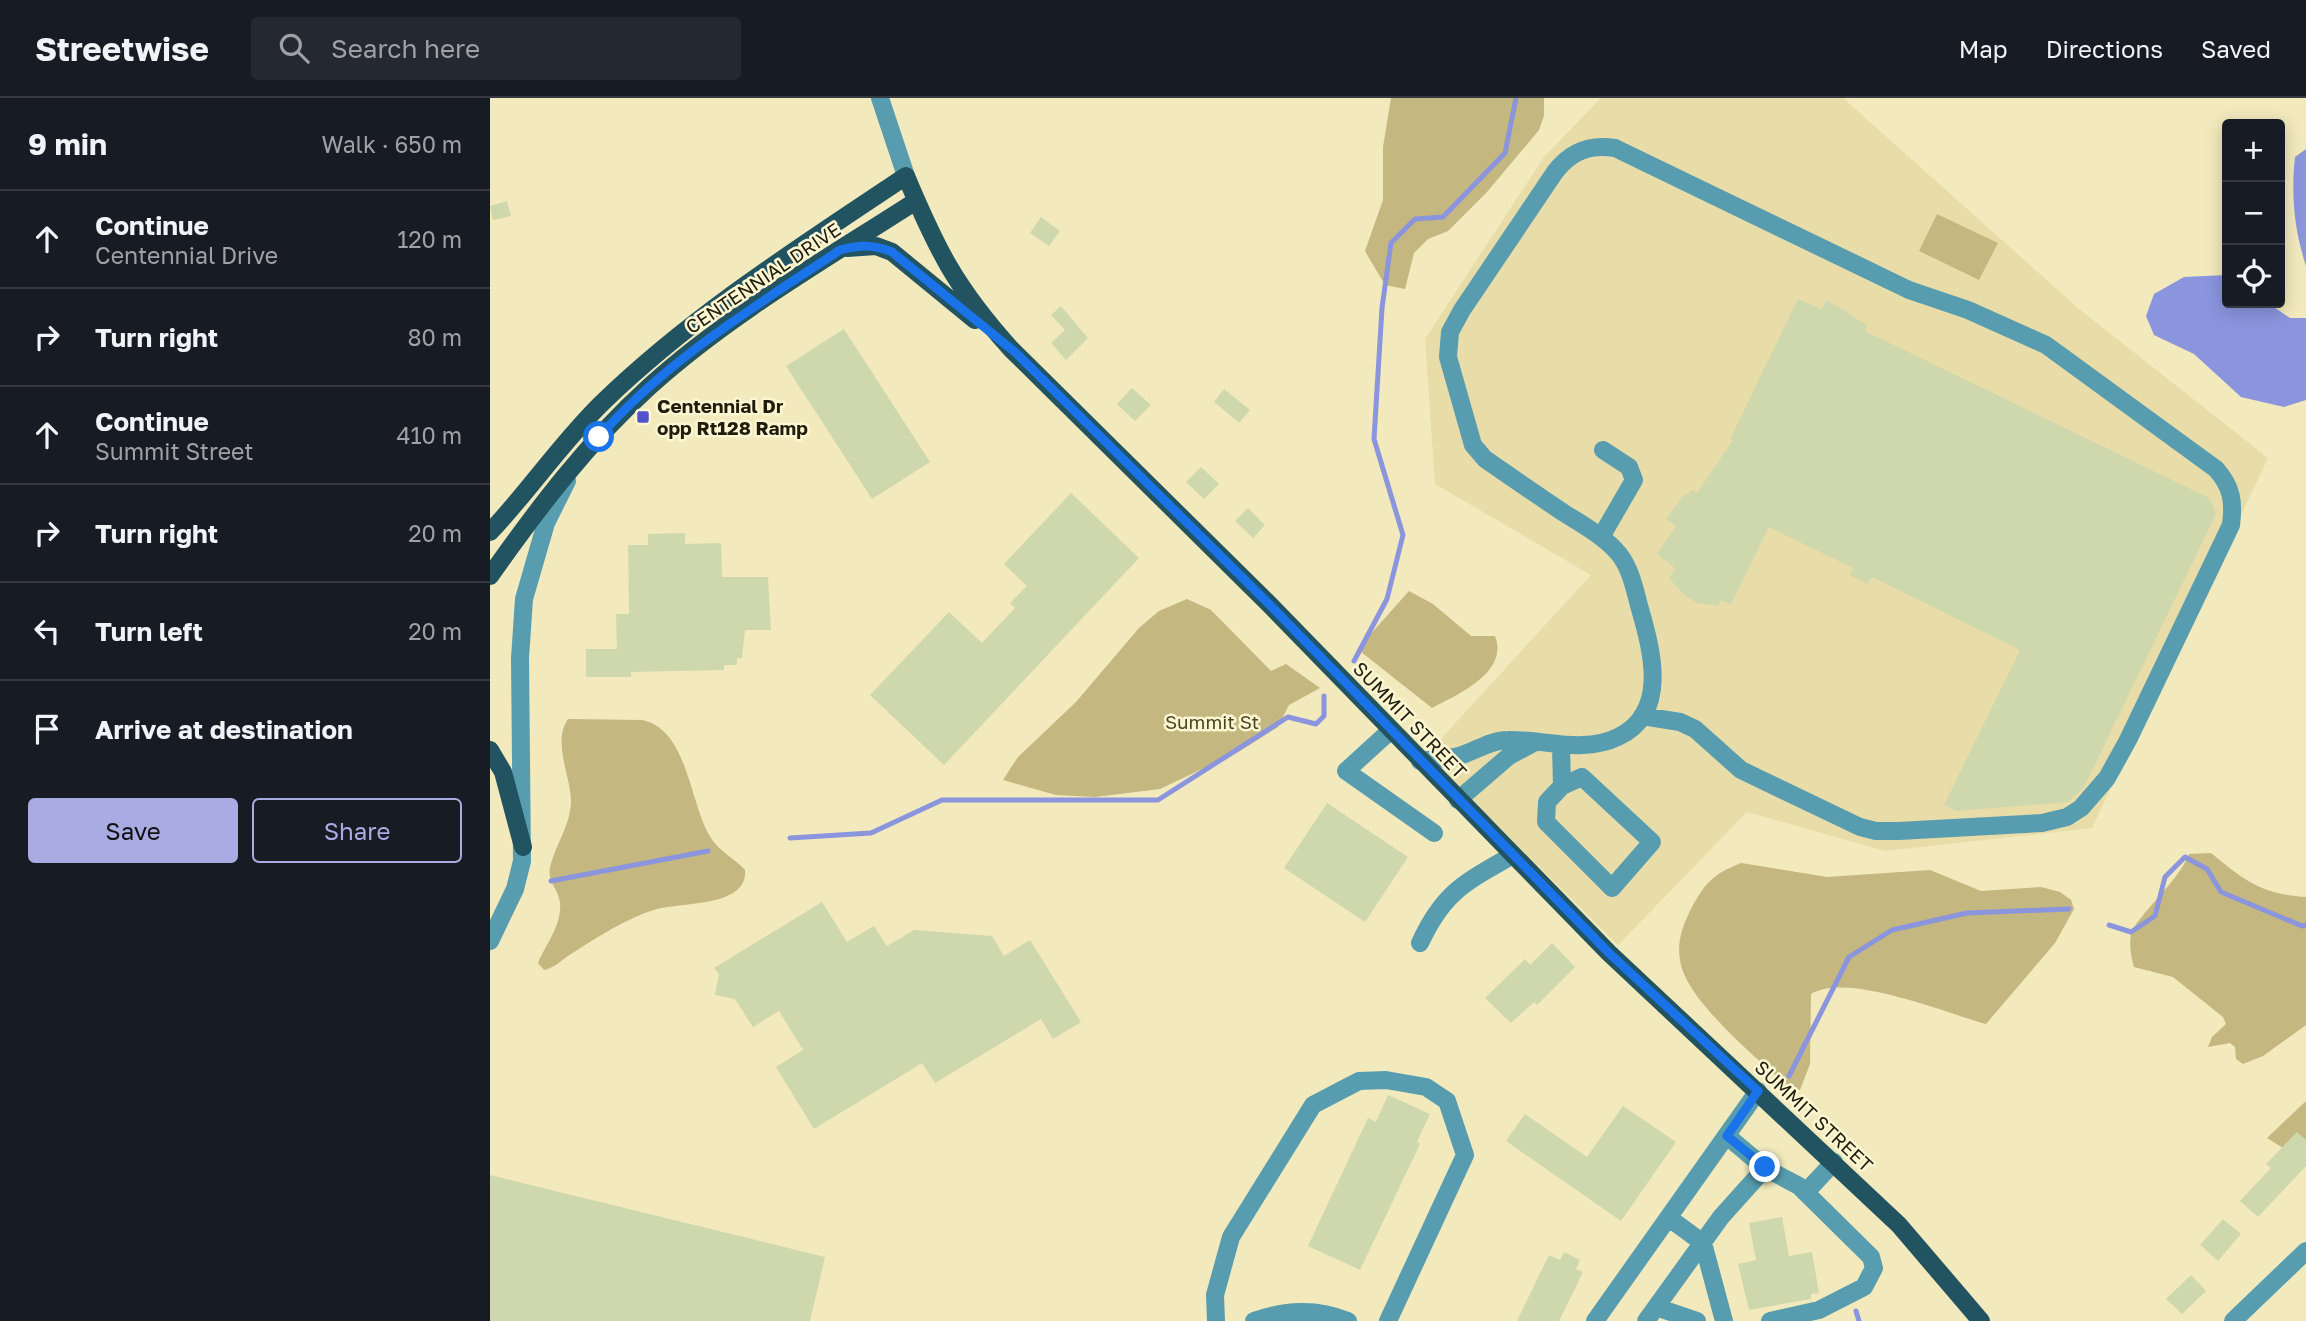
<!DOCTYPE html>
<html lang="en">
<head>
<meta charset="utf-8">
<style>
  :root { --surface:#171b24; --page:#242831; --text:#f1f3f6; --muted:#9ea1a6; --line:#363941; --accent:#a9abe3 }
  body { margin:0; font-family:"Golos Text",sans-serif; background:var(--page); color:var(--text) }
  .controls { position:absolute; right:21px; top:21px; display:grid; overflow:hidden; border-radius:7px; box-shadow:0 4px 18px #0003 }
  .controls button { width:63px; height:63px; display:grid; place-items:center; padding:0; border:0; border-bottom:2px solid var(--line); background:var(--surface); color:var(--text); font:35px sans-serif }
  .stop { position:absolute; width:21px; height:21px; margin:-16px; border:5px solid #1a73e8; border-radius:50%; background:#fff }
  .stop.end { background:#1a73e8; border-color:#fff; box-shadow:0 2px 7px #0008 }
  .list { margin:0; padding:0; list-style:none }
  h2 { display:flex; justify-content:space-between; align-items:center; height:91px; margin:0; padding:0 28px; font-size:30px }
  h2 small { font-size:23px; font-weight:400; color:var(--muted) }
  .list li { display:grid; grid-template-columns:46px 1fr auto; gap:21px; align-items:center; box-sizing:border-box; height:98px; padding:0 28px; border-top:2px solid var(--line) }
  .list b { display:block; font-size:26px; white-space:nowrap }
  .list p { margin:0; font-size:23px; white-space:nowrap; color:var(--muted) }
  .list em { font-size:23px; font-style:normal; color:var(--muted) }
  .actions { display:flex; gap:14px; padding:21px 28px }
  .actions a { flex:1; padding:16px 0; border:2px solid var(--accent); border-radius:7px; text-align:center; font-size:24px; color:var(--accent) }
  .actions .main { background:var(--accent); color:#111 }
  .icon { flex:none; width:38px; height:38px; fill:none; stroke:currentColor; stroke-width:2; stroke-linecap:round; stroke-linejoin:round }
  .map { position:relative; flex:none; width:1816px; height:1223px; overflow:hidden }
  header { display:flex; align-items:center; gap:42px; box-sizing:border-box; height:98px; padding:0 35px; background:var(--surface); border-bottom:2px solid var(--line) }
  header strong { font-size:33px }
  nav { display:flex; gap:38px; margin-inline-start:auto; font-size:24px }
  .search { width:490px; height:63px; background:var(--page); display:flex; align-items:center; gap:18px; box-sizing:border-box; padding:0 24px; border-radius:7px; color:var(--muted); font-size:26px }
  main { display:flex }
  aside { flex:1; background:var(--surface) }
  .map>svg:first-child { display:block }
</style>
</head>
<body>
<header>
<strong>Streetwise</strong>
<div class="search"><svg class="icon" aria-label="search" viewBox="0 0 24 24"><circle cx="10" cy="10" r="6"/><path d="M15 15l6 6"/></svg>Search here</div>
<nav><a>Map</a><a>Directions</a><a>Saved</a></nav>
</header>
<main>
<aside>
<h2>9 min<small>Walk · 650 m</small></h2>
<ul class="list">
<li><svg class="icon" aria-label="ahead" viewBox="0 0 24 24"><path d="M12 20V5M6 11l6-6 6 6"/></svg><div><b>Continue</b><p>Centennial Drive</p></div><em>120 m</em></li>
<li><svg class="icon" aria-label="right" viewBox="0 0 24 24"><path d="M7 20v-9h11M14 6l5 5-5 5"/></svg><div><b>Turn right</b></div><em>80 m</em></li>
<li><svg class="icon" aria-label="ahead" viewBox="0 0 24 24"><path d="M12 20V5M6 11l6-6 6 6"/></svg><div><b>Continue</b><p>Summit Street</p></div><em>410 m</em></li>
<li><svg class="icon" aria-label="right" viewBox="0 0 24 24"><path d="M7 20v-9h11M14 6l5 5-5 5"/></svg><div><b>Turn right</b></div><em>20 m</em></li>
<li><svg class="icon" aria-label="left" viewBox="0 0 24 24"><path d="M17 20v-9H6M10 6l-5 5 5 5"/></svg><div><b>Turn left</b></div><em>20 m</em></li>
<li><svg class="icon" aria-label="arrive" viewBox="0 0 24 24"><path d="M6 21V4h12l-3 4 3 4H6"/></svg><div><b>Arrive at destination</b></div></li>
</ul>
<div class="actions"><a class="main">Save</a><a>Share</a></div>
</aside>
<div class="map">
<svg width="1816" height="1223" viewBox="0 0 1816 1223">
  <rect width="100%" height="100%" fill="#f2e9bd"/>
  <path fill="#e8dca9" d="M1111,0h242l236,211 189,149 -176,370 -207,23 -138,-39 -129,133 -192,-190 165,-180 -156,-91 -10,-145 119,-182z"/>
  <path fill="#c4b77f" d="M901,0h153v18l-5,14 -52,62 -39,39 -20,8 -14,14 -9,36 -20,-4 -20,-34 18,-51v-53z
    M1447,116l61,29 -19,37 -60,-29z
    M919,493l24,13 38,32h24c14,36 -36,58 -63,72l-72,-57 8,-14z
    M697,501l24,11 60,61 15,-7 34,24 -31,17 -11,22 -38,24 -80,38 -65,8 -39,-2 -53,-15 15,-23 58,-55 63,-74 20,-17z
    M78,621l74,1c48,10 47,88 71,121 8,11 23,19 32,29 3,37 -63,32 -88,39 -31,9 -59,28 -86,45 -8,5 -17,14 -27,16l-6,-7c8,-19 24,-38 22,-60 -1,-13 -13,-22 -10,-35 5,-23 20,-41 21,-66 0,-26 -19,-60 -3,-83z
    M1721,755c34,28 50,41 95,44v128l-43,31 -20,8 -7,-5 -1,-12 -5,-4 -22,4 4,-10 14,-13 -3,-7 -50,-40 -39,-10c-3,-10 -5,-22 -3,-33 5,-17 48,-53 58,-80z
    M1251,765l86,14 103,-7 51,21 60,-4 19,5 11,8 3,9 -19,34 -69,81c-41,-11 -138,-52 -175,-30l-1,70 -10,26 -9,-1c-30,-27 -106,-89 -111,-129 -3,-17 2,-32 9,-47 15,-29 22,-38 52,-50z
    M1816,1003v61l-39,-24z"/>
  <path fill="#8b95de" d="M1816,51v117c-12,-37 -15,-71 -11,-109z
    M1737,177v28h41l22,15h16v82l-22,7 -43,-10 -47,-43 -40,-19 -8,-19 8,-22 30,-17z"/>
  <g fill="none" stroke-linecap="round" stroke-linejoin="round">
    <path stroke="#8b95de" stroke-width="5" d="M864,563l33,-62 16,-64 -29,-96 8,-131 9,-65 24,-24 28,-2 62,-64 11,-55
      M300,740l81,-5 71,-33h216l130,-83 28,7 8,-8v-20
      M61,783l157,-30
      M1619,827l22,7 24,-16 10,-39 20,-20 22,12 14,23 81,34 4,-1
      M1299,978l60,-119 43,-27 75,-17 102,-4
      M1366,1213l3,10"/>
  </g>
  <path fill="#cfd8ad" d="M17,103l4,15 -18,4 -3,-14z
    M551,119l19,14 -11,15 -19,-13z
    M1308,201l23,10 6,-9 40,25 -2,6 344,167 7,16 -132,273 -16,15 -111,9 -13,-6 76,-155 -148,-73 -4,7 -19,-9 4,-7 -84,-41 -38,77 -10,-4 -3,6 -21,-3 -14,-9 -14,-16 7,-9 -19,-15 19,-28 -10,-7 16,-22 11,-7 4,3 36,-53 -3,-1z
    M571,208l27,32 -22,22 -15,-17 14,-13 -14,-15z
    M354,231l86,133 -58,37 -86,-133z
    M642,290l19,17 -16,16 -18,-17z
    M734,291l26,21 -11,13 -25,-21z
    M711,369l18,17 -15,15 -18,-17z
    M581,395l68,65 -195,207 -74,-70 79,-83 33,31 33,-35 -5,-5 17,-17 -23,-22z
    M758,410l17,17 -12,13 -18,-17z
    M195,435v11l36,-1 1,34h46l3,53h-26l-3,28h-5v7h-13v5l-93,2v5h-45v-28h31l-1,-35h13l-1,-69h20v-11z
    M837,705l81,54 -43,65 -81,-54z
    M332,804l25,40 27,-16 13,20 27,-16 78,6 12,20 26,-16 51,82 -28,17 -12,-20 -106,64 -13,-20 -108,66 -38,-62 27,-17 -24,-39 -26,16 -18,-28 -20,-4 4,-21 -5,-6z
    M1062,845l23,24 -38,38 -3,-3 -23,21 -26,-25 40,-39 5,6z
    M898,997l42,19 -13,28 3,2 -60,126 -52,-24 60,-128 8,4z
    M1133,1008l53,36 -55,79 -115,-80 19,-27 62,43z
    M1807,1034l9,8v26l-48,51 -18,-16 31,-33 -5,-4z
    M0,1077l335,82 -15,64h-320z
    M1292,1119l7,39 23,-4 7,41 -8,1v5l-62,11 -11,-46 18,-4 -7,-37z
    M1733,1121l18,15 -23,27 -18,-16z
    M1074,1154l16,8 -4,9 7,3 -24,49h-42l32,-66 11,5z
    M1701,1177l15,16 -24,23 -16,-15z"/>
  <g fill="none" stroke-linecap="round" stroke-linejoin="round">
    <path stroke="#579daf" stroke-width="18" d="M390,0l26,78
      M1111,439l33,-57 -5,-13 -26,-17
      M901,632l-45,41 88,62
      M1071,648l1,40 20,-9 70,65 -40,46 -66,-66 1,-20 15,-16
      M930,663c14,-2 29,-2 42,-6 15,-5 30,-15 46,-15 37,-1 75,14 110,-3 51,-24 34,-86 22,-128 -5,-18 -9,-40 -21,-55 -14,-17 -36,-29 -55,-41 -27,-18 -53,-36 -79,-54l-12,-14 -25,-88 2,-25 12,-22 93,-138c16,-21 35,-28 60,-24l294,142 59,20 78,35 170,124c16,18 18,33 15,56l-103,215 -21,38 -26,30 -14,9 -25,6 -143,8h-23l-16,-4 -119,-57 -46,-41 -15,-7 -38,-6
      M968,702l51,-44 26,-14
      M0,843l25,-52 7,-28 -2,-203 4,-59 22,-76 21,-42
      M930,845c24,-52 46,-61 93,-88
      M1275,1070l34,18 72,71 3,11 -10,19 -45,23 -49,11
      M1316,1094l28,-30
      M1179,1120l34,25 21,78
      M1166,1209l41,14
      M726,1223l-1,-26 16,-58 82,-132 46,-24 27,-1 40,7 21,14 18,54 -77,166
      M764,1223c32,-11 62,-13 94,0
      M1105,1223l163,-230
      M1156,1223l75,-104 44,-49 -38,-32
      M1743,1223l73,-70"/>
    <path stroke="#215360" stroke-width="18" d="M357,150l29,-2 16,6 83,68
      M0,434c39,-41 71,-89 112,-129 92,-89 198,-156 304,-227 31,74 50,112 105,173l257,254 341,350 290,272 82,96
      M0,478c48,-68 98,-134 160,-190 80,-72 176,-127 266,-185
      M0,652l13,22 20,75"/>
  </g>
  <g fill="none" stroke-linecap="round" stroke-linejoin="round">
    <path stroke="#1a73e8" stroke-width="9" d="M109,339c67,-77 157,-131 241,-187 20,-5 33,-6 52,2l124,101 252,250 341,350 149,138 -31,45 38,31"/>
  </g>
  <rect fill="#5154cb" stroke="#fdf6d3" stroke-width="2.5" x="146" y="312" width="14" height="14" rx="3.5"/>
  <g text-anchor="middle" stroke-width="5" stroke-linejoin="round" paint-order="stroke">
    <g font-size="19" fill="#201d0c" stroke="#fdf6d3">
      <text transform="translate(273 180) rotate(-34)" y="7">CENTENNIAL DRIVE</text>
      <text transform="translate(920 622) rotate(46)" y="7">SUMMIT STREET</text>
      <text transform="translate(1324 1018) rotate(43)" y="7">SUMMIT STREET</text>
    </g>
    <g font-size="19" font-weight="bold" fill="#201d0c" stroke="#fdf6d3" text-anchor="start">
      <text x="167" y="315">Centennial Dr<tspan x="167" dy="22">opp Rt128 Ramp</tspan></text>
    </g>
    <g font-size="19" fill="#4d4520" stroke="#fdf6d3">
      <text x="722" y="631">Summit St</text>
    </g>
  </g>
</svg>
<div class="controls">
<button>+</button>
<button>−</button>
<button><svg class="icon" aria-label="locate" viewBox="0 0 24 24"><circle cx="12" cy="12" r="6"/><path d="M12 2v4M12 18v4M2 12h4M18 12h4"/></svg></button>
</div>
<div class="stop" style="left:109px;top:339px"></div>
<div class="stop end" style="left:1275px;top:1069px"></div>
</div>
</main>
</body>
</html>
